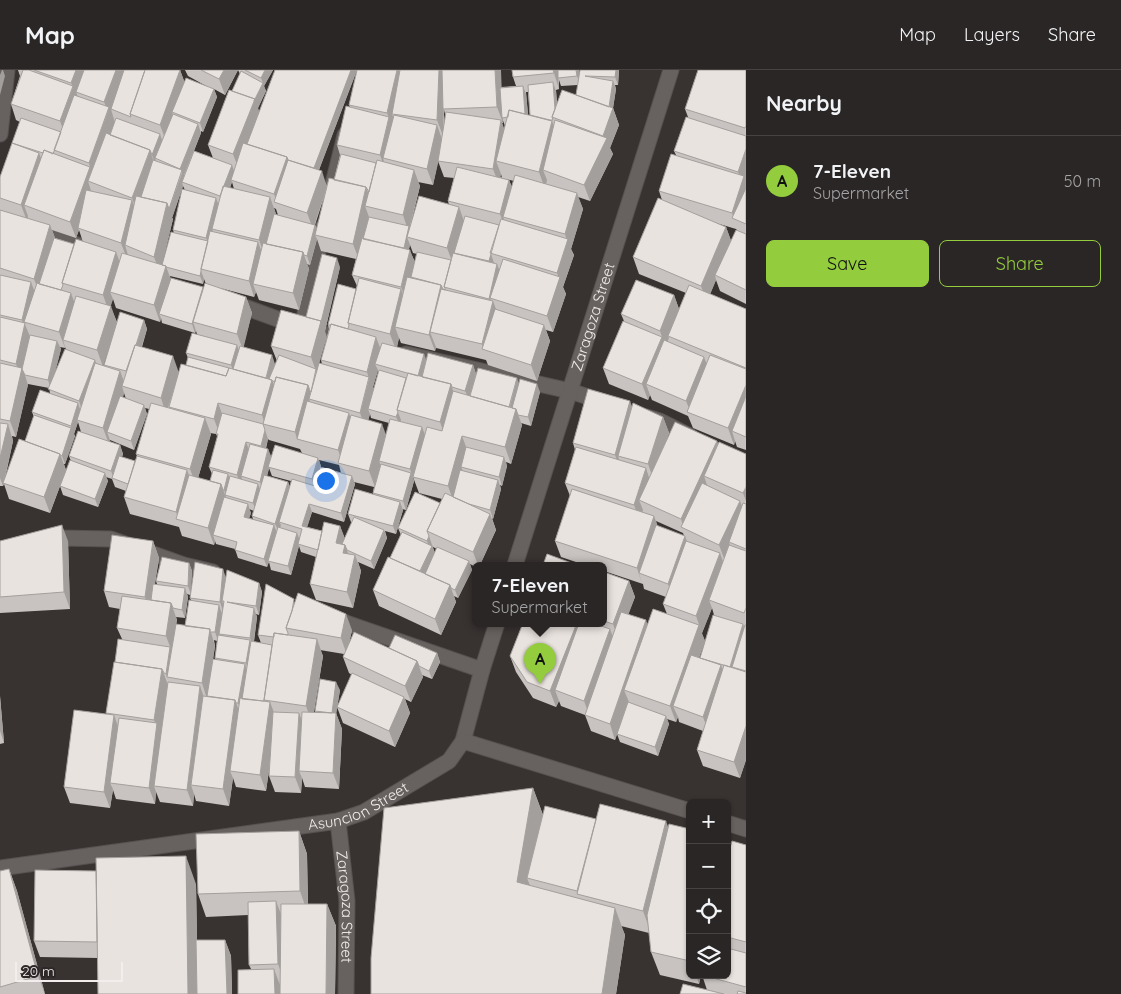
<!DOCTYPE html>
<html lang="en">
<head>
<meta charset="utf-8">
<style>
  :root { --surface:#2a2625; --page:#363232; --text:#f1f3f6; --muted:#a5a5a7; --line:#464342; --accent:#93cc3d }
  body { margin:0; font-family:Quicksand,sans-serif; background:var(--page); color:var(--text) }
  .controls { position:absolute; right:15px; bottom:15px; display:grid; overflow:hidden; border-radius:8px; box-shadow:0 1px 4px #0004 }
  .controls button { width:45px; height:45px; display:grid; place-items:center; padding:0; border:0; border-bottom:1px solid var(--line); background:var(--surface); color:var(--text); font:25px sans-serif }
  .scale { position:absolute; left:15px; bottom:12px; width:108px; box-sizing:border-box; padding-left:5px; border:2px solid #f2eeed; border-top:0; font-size:14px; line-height:18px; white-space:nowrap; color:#f2eeed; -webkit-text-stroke:4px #2d2827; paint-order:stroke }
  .you { position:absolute; left:325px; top:410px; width:18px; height:18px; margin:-12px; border:4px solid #fff; border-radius:50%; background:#1a73e8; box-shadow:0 0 0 8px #1a73e833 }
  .badge { display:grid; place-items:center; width:32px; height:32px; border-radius:50%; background:var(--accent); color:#111; font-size:16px; font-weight:700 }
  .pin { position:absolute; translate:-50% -41px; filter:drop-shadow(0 1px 2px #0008) }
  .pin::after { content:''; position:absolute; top:26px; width:18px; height:15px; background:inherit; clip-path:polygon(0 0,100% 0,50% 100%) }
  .popup { position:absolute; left:472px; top:492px; width:135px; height:65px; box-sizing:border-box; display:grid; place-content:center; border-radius:8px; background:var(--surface); filter:drop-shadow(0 1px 4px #0005); font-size:16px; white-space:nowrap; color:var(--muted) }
  .popup b { font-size:19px; color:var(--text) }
  .popup::after { content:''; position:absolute; left:50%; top:100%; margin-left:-10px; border:10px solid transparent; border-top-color:var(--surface) }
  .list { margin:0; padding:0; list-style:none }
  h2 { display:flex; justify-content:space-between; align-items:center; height:65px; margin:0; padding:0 20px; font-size:21px }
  h2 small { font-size:16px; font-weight:400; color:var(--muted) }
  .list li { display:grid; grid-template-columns:32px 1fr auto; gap:15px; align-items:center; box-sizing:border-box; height:90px; padding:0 20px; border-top:1px solid var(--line) }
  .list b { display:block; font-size:19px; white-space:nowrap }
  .list p { margin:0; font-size:16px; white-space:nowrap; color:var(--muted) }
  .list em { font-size:16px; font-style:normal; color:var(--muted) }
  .actions { display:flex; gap:10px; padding:15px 20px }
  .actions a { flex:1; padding:11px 0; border:1px solid var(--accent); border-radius:8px; text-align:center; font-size:18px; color:var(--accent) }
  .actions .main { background:var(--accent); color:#111 }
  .icon { flex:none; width:28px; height:28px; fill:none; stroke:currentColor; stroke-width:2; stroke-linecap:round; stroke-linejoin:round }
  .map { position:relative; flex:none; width:746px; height:924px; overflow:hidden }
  header { display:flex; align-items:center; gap:30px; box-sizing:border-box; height:70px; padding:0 25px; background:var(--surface); border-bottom:1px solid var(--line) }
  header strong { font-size:24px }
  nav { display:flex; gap:28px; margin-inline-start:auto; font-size:18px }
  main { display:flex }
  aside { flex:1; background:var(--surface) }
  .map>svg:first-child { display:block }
</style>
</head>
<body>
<header>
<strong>Map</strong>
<nav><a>Map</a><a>Layers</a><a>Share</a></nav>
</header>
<main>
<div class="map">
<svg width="746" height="924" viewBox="0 0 746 924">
  <rect width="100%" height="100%" fill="#383231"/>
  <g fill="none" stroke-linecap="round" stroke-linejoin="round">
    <g stroke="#565150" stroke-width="17">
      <path id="pedestrian" d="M0,64l7,-64
        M329,130l16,-65
        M302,258l21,-101
        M47,469l12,-1 52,1 73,26 29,7
        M332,547l17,7 133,46"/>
    </g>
    <g stroke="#565150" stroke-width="17">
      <g id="minor">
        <path d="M0,146l139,52"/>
        <path d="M231,232l71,26 45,12"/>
        <path d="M406,284l164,37 34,11"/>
        <path d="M647,347l13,4 30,15"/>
        <path id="s1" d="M338,751l9,80 -1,93"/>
      </g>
    </g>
    <g stroke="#565150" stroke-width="17">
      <g id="tertiary">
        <path id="s2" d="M515,495l156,-495"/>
        <path d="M463,671l19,-71 15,-47"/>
        <path d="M727,753l19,6"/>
        <path id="s3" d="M0,798l338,-47 26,-9 85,-51 14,-20 227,70"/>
      </g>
    </g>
    <use href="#pedestrian" stroke="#67615f" stroke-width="15"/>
    <use href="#minor" stroke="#67615f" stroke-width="15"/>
    <use href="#tertiary" stroke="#67615f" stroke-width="15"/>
  </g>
  <path fill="#c8c3c0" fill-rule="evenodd" d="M18,0h162l4,11 24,6 -20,-11 -3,-6h53l-13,25 -11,-6 3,8 -14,35 -2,-1v2l-7,18 19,7 -5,-13 32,-71 -2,-4h35l-9,16 2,5 -8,17 1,4 16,-42h82l-38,100 8,16 7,-6 6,-25 -3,-10 13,-38 -1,-2 8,-35h144v17l15,-1 -3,-9 -1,-7h67v7l1,-7h39l-1,15h-3l1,4 -3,19 6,17 -9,23 3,6 -23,47 -12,-4 5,12 -12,40 3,6 -11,32 3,7 -13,38 -7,-2 4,11 -13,40 -49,-16 -2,-5 -50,-12v-1l-1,4 -34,-8 -2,-5 -2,9 29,13 47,5 3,9 43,10 21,8 -9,34 -10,-3 1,2 -11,39 -5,-2 1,4 -5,20 -2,-1 1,4 -8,30 -1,-1 4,12 -16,35h-4v2l-6,-3 2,6 -14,28 -4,-2 2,6 -15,33 -62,-29 -6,-16 17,-32 11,-23 -3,-7 42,-25 2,-4 -23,-6 -6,-16v1l1,3 -8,29 -4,-1 1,1 -7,24 -11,-3 2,7 -13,31 -16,-7 3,9 -8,37 -37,-8 -6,-16 6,-27 -15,-5 -2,-6 -8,29 -20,-5 -2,-8 -2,5 -29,-9 -3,-9 -19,-5 -1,-3 -1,4 -32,-9 -3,-9 -49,-13 -6,-17 2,-6 -11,-4 -3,-8 -6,-2 2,4 -10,26 -35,-12 -3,-9 11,-25 -2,-5 12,-24 -3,-10 -4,12 1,2 -10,28h-1l2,6 -16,43 -41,-14 -5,-15 -1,2h-3v-309l20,-55 -4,-2 -5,-16 9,-28zM559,10l2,6 17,-1 -2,10 -19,8 -1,-13 3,-1zM526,22h2l2,23h-2zM444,40l1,4 -1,12zM502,48l3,8 -1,4 -2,-7h1zM438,91l6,16 10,1 -6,23 1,4 -39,23 10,-42 -2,-4 15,3zM501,104l1,4 12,3 -2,6 -3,-7 -9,-3zM232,112l2,7 -4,-1zM183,116l2,4 -12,40 1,3 -12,32 11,-46 -1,-1zM325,124l-8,35 -2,-4zM274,138l2,1 2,6 -2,-1zM52,160l24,8 3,-8 4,12 -9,2 -19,-6zM317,169l4,12 35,8 -4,16 5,11 -1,3 -28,36 1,4 -8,31 1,4 -3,-1 6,-32 15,-64 -34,50 -35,29 6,15 -2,3 -32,-17 9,-34 -6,-16 -26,-9 34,9 2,-5 3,8 40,10 10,-41 -2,-5 3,1zM410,175l3,8 4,1 -2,8 -6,-13zM170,206l33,8 1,-5 2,5 -2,4 -33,-9zM113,229l3,9 44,14 1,-4 1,5 33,10 1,-2 1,3 -11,19 2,5 -2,7 -7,7 -37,-25 5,-18 -3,-9 -27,2 -7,-16zM113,265l-9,31 -1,-1zM60,277l5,1v-1l1,2 -11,23 6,-23zM378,300v2l-4,17 -1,-2zM28,314l21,4 1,5 -18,19 2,5 -9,24 -20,38 8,-38 -1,-5 4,1zM124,323l2,6 -3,-2zM145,338l4,1 -13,45 1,2 -2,5 -13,-4 1,-3 -3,-9 -11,-3 1,-2 24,10 13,-36zM370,344l1,4 18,5 -3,12 -18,-15zM210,363l6,1 2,4 -9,29 3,7 -2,7 -12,-3 13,-44zM268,369l1,1 31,9 2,4 -31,5 -3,-9h-2zM319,390l20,5 2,8 -20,-6zM269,398l3,8 19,5 -1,6 -2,-5 -21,-6zM354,412l20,5 -1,6v2l-25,19 3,8h1l-7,17 -5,-13 -18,5 -15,-4 5,-15 32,10 11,-38zM249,439l5,2 -2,5 1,3 -4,-1 2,-5zM432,475l1,2 4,2 -2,4z
    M746,0v234l-26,-13 -4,-11 -6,14 36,15v141l-9,-3 -2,-6 -1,4 -41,-17 -5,-12 -36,-16 -2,-5 -2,5 -39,-16 -6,-16 21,-47 -3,-7 53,-19 5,14 7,-16 -47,-19 -6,-17 29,-57 -3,-9 17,-36 -2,-4 14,-34 -3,-8zM716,153l20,6 1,1 -6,11 -5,-14z
    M632,336l31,11 6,16 -3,9 51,-1 1,3 28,10v306l-6,18 -37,-12 -6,-16 6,-19 -24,-9 -1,-5 -2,5 -9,-3 2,5 -11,32 -38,-14 -3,-8 -2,6 -24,-9 -6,-16 -24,-9 -2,-5 -3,6 -23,-9 -17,-26 -6,-16 13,-33h81v-51l25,9 6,16 -7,17 20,11 19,-11 -4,-10 3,-7 -22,-8 -1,-5 -39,-13v-6h-19l-24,-8 -6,-16 15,-45 -5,-13 10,-33 -2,-7zM656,451l27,12 1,3 -27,-10zM712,538l2,7 -14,43h-1l6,-17 -4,-9 1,1z
    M0,471h68l2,68 -70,4z
    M153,471l6,17 -4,26h2l-1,-3 33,-18 3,8 -1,17 35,-11 33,6 3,9 -3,23 -3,-1 1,3 -3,25 7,1 -3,-8 37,-33 57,28 -3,13 88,10 3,9 -8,17 -10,-4 1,2 -12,25 -6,-3 5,14 -15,34 -52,-24 -6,-16 15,-32 -3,-2 -6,-16 1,-3 -24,-4 3,6 -9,56h1v-1l25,-21 -4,23 6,16 -3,60 -34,-2 -3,-9 -1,15 -26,-1 -6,-16 1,-12 -4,27 -30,-4 -3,-9 -4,28 -33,-5 -2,-7 -1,12 -33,-4 -4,-10 -1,12 -39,-5 -3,-9 -3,18 -40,-5 -6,-16 43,-73 -1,-1 9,-51 7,-23 -5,-11 3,-19 -11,-2 -5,-16zM187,524l3,1v3l1,2 -6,26 -9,-2 1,-4 -1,-3 9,1 3,-21zM214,570l3,1 -2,19 -2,-1 2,-13z
    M0,626l4,47 -4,1z
    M533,718l10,27 147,14v146h11l-2,9 -39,-9 -9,-23 -2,-19 -28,-7 4,9 -9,59h-245z
    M299,761l8,23 1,50h19l9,22 -1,68h-97l13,-25 -2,-4 -1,-50 -42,2 -8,-23z
    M746,775v149h-66l27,-4 -5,-15h25v-125l2,4z
    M9,799l8,22 28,103h-45v-123z
    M196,814l1,56h28l6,16 1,38h-134v-36l-58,-1 -6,-16z"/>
  <path fill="#a39f9c" d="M2,0h1l2,6 -5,19v-20z
    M76,0h12l-12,22 2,5 -12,41 -6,-17 13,-34 -2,-4z
    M116,0h11l-16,39 4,14 -27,58 4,13 -14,34 1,2 -3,8 -6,-16 20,-55 -1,-4 19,-52 -4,-9z
    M180,0l6,16 -14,26 2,6 -8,23 -6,-16z
    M224,0h14l-13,25 -6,-16z
    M265,0h8l-9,16 2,5 -8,17 2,7 -21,55 -6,-16 22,-55 8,-16 -2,-5z
    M351,0h6l-42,110 -3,-8z
    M397,0h10l-15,44 3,8 -12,36 3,11v2l-6,-16 9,-37 -2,-5z
    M439,0h6l-2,66 -6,-16z
    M495,0h6l2,53 -6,-16z
    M553,0h5l1,19 -5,-16z
    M576,0h3l1,15 -3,-9z
    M616,0h3l-1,15 -3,-8z
    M613,11l3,8 -3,19 6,17 -9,23 3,6 -23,47 -6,-16 21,-44 -2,-5 5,-25z
    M553,12l3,9 2,28 -2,-1z
    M523,16l3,8 3,30 -4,-8z
    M214,19l3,8 -14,35 -3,-9z
    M501,50l6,16 -11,25 5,13 -2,11 -6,-16z
    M552,51l6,16 -15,33 4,10 -2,9 -6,-17z
    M198,54l3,9 -17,42 2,4 -4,3 1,4 -11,32 -3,-9 13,-36 -2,-4z
    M437,55l6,17 -10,43 -6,-16z
    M160,64l3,9 -8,15 1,3 -1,3 -3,-9z
    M746,79v55l-12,15 -2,-6 10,-32 -4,-9z
    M150,80l5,16 -17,48 -6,-16z
    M39,83l6,16 -21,36 4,11 -1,5 -6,-16z
    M287,87l6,16 -16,30 -3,-9z
    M232,95l3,9 -4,6 1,2 -9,23 -3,-9z
    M414,100l6,16 -13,51 3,8 -5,18 -3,-8 6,-25 -5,-15z
    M322,101l5,16 -14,42 -6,-16z
    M509,110l6,16 -12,21 4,9 -1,5 -6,-17z
    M366,117l6,16 -7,3 4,11 -10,43 -6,-16z
    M577,123l6,16 -12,40 3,6 -11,32 3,7 -13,38 -6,-16 12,-37 -2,-6 10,-32 -2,-7z
    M270,127l6,17 -11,42 -6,-16z
    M216,128l3,8 -7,23 1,2 -3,14 -2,-2 -2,-5z
    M132,130l6,17 -13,28 3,10 -1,4 -6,-16z
    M167,133l6,16 -13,54 -6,-16z
    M459,137l6,17 -13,37 -5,-13z
    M50,155l6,16 -16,54 -6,-16z
    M315,155l3,8 -3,2 2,4 -7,26 -3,-9z
    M726,157l6,16 -17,32 1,5 -9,22 -6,-16z
    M258,172l6,16 -11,26 3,8 -2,5 -5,-16z
    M410,180l6,16 -9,37 -6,-16z
    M116,182l6,16 -12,24 3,7 -4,13 -6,-17z
    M303,182l6,17 -10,41 -6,-17z
    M491,184l3,9h-6z
    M337,188l3,9 -15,64 2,6 -10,34h-1l-5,-14z
    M497,194l6,16 -13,18 2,5 1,-2 6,16 -15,33 -2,-6 10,-38 -3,-7z
    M166,196l6,17 -13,31 2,4 -1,4 -6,-17z
    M201,201l3,8 -1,5 -3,-8z
    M31,212l6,16 -13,24 7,17 -7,33 4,13 -12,52 -6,-16 10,-45 -4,-12 8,-38 -2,-6z
    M441,215l6,16 -17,31 6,15 -1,4 -6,-16z
    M401,219l6,16 -12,22 4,11 -3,12 -6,-16z
    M71,223l6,17 -14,30 2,7v1l-6,-16z
    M674,225l6,17 -12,24 1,2 -4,9 -19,37 4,11 -2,5 -6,-16 20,-47 -2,-6z
    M246,227l6,16 -9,37 -6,-16z
    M111,236l6,17 -14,44 -6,-17z
    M144,250l3,9 -16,52 -3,-9z
    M193,252l3,9 -1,2 -3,-9z
    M544,255l6,16 -13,40 -6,-16z
    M376,267l6,16 -7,11 3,6 -5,17 2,6 -7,16 2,5 -4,15 -6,-16 9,-34 -2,-7z
    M57,271l4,8 -10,40 -3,-9z
    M237,275l3,8 -6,21 -3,-9z
    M424,284l3,8 -5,17 -4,-3z
    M272,285l3,9 -4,17 -6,2z
    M173,286l6,17 -13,41 -5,-16z
    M704,287l6,16 -19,40 -5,-12z
    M95,290l3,9 -16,41 -3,-9z
    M473,295l3,9 -7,25 -4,-8z
    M120,301l6,16 -4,-1 2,7 -12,41 -5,-2 3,8 -1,4 -6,-16z
    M517,308l3,9 -7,27 -4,-4z
    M272,310l6,16 -13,28 -3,-9z
    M451,314l5,17 -10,37 -6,-16z
    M537,314l3,8 -9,34 -3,-9z
    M308,315l5,15 -4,-1 3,8 -15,32 -2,-7z
    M746,315v30l-14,16 3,10 -1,4 -6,-17z
    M630,331l6,16 -18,39 4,11 -1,4 -6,-16z
    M78,333l3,9 -4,8 1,2 -4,12 1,2 -10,28 -3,-8 9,-28v-2z
    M218,333l6,16 -4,16 -6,-16z
    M144,335l3,9 -13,36 -3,-9z
    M516,339l6,16 -11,39 -6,-17z
    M398,342l3,8 -1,5 -4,-8z
    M349,343l5,16 -11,35 -5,-14z
    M663,347l6,16 -15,48 -6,-17z
    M205,348l6,16 -15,51 -6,-16z
    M8,354l5,17 -10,45 -3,-8v-20z
    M382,354l6,16 -9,21 2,5 -6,21 -6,-16z
    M422,357l3,8 -12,43 -3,-9z
    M265,360l3,9 -4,15 -3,-8z
    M462,366l6,16 -7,15 2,4 -10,29 -5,-14z
    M717,371l5,16 -18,19 4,12 -24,41 -3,-10z
    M246,372l3,8 -8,26 1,2 -2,5 -3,-8z
    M120,375l3,9 -9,25 -3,-8z
    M268,379l4,9 -9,32 -3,-8z
    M60,384l6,16 -16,43 -6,-16z
    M504,387l3,9 -5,20 -3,-9z
    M318,388l3,8 -6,22 -3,-9z
    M646,398l5,16 -12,16 4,10 -3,11 -6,-16z
    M187,400l6,16 -14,34 -3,-8z
    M105,403l3,8 -10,26 -3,-8z
    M411,403l3,8 -8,29 -3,-9z
    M228,404l3,9 -5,12 -2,-5z
    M352,406l3,8 -11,38 -3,-9z
    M498,410l3,9 -8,30 -3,-9z
    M288,412l3,8 -12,32 2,3 -2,7 -4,-8z
    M221,414l6,16 -14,35 2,6 -1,4 -6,-17z
    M258,414l3,8 -5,19 -3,-8z
    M746,417v14l-3,-8z
    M740,431l6,16 -17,25 2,7 -6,12 -6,-16z
    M400,432l3,8 -7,24 -3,-8z
    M248,434l3,9 -4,12 -3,-8z
    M309,434l3,8 -7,22 -3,-8z
    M490,444l6,16 -16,35h-2l-5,-13z
    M654,446l6,16 -21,41 3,11 -5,-16z
    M62,455l6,16 2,68 -6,-17z
    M274,455l3,8 -10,34 -3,-8z
    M340,456l6,16 -1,3 6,16 -2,8 -13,-26z
    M384,460l3,8 -13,31 -3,-8z
    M297,463l3,8 -2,3 1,2 -8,29 -3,-9z
    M429,466l6,18 -10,23 -6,-3 11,-24 -3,-9z
    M685,466l6,16 -17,48 -6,-16z
    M153,471l6,17 -9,55 -5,-16z
    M720,483l6,17 -17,30 3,8 -10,25 -6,-17z
    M355,485l6,16 -8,37 -6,-16z
    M469,491l3,9 -14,28 -3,-8z
    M189,493l3,8 -1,24 -3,-9z
    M223,499l3,9 -4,23 2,4 -1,6 -3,-9z
    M629,511l6,16 -16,43 -6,-16z
    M259,513l3,9 -3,23 -3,-9z
    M450,515l6,17 -15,33 -6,-16z
    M185,518l3,9 -3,21 -3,-8z
    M171,533l6,17 -5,32 -6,-16z
    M219,535l3,9 -4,27 -3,-9z
    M254,538l3,9 -4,30 -3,-9z
    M346,544l6,16 -5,25 -6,-17z
    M646,550l6,17 -28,53 5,12 -14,38 -5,-16z
    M576,553h7l-28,67 4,11 -3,6 -6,-16z
    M743,554l3,9 -14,34 2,5 -4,-5z
    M699,555l6,16 -24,68 -8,-3 5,11 -2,5 -6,-16z
    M210,559l5,17 -8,53 -5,-16z
    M610,559l6,17 -26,71 -6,-16z
    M317,569l6,17 -11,67 -6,-17z
    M250,570l3,9 -4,23 -3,-9z
    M170,577l3,8 -6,22 2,5 -3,-8z
    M437,583l3,9 -8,17 -3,-8z
    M417,591l6,16 -12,25 -6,-16z
    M245,594l3,9 -6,39 -4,-9z
    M721,595l6,17 -18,51 -6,-16z
    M162,599l6,16 -14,101 2,6 -1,12 -6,-16 7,-62 -2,-6z
    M336,612l4,8 -5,32 -4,-8z
    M200,616l6,17 -15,82 3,9 -1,12 -6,-16z
    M0,626l4,47 -4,-12z
    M404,627l6,16 -15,34 -6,-16z
    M235,630l6,16 -11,55 3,7 -4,28 -6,-17z
    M270,632l6,16 -10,73 -6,-16z
    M299,643l6,16 -6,42 3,7 -1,15 -6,-16z
    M336,643l6,16 -3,60 -6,-16z
    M114,645l6,17 -10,51 3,6 -3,19 -6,-16z
    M666,646l3,8 -11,32 -3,-9z
    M746,656v34l-6,18 -6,-16z
    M533,718l10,27 -16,63 4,10 -14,-6z
    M666,751l8,22 -23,90 -8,-22z
    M299,761l8,23 1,60 -8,-23z
    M186,786l10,28 2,110h-10z
    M9,799l8,22 28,103 -7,-18z
    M276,831l6,16 2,63 -6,-16z
    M327,834l9,22 -1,68h-9z
    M615,838l10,27 -9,59h-14z
    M225,870l6,16 1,38h-5z
    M274,899l6,16v9h-5z
    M696,905h5l-2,9z"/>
  <path fill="#e9e3df" stroke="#a39f9c" d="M23,0h6l44,16 -13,35 -49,-17z
    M34,0h42l-5,13z
    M84,0h32l-12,32 -28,-10z
    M124,0h21l-15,44 1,3 -20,-8z
    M145,0h35l-20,55 -30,-11z
    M201,0h23l-5,9z
    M245,0h20l-4,8z
    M275,0h76l-37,98 -26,-8 -1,-3 -40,-13z
    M357,0h40l-10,43 -38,-8z
    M400,0h39l-2,50 -45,-6z
    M442,0h53l2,37 -54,2z
    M512,0h41l1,3 -41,4z
    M558,0h18l1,6 -19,2z
    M580,0h36l-1,7 -30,-1 28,5 -4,26 -33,-12z
    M698,0h48v56l-1,2 -60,-19z
    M241,1l22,12 -9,18 1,-2 -23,-8z
    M186,8l28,11 -14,34 -28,-11z
    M553,12l2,27 -3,8 1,3h-3l-20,-5 -2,-30z
    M523,16l2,28 -16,-4 -1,7 -6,1 -2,-30z
    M229,20l26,9 -22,55 -25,-9z
    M562,20l51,18 -10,28 -51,-19z
    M74,25l35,12 -20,56 -35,-13z
    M346,36l43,11 -9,38 -43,-10z
    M509,40l43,11 -13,51 -43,-11z
    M446,42l55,8 -8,49 -55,-8z
    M173,44l25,10 -18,45 -25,-11z
    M394,45l43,10 -10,44 -44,-11z
    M686,47l60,19v13l-8,23 -64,-21z
    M21,48l40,14 -8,22 -9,-4 -1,3 -31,-10z
    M116,48l44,16 -8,21 -2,-5 -40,-15z
    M555,50l52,18 -23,47 -41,-15z
    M106,63l44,17 -18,48 -44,-17z
    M12,73l27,10 -18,52 -21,-7v-21z
    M243,73l44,14 -13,37 -43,-14z
    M44,80l46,17 -20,55 -46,-17z
    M194,81l38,14 -12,31 -38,-14z
    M341,84l35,9 -7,29 -3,-5 -32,-7z
    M671,84l73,22 -12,37 -73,-22z
    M153,90l29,10 -13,39 -2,-6 -26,-6z
    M288,90l34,11 -15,42 -33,-11z
    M377,90l37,10 -11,45 -38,-9z
    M457,97l52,13 -9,34 -52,-13z
    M515,105l62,18 -12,41 -62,-17z
    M329,108l37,9 -13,57 -38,-9z
    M223,116l47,11 -11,43 -47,-11z
    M746,118v36l-14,-6z
    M182,119l34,9 -10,40 -33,-8z
    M86,120l46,10 -11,43 -43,-15z
    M136,126l31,7 -13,54 -29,-12z
    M419,126l40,11 -12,41 -40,-11z
    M658,128l68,29 -25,59 -68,-29z
    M0,140l50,15 -16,54 -34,-11z
    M274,144l41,11 -8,31 -3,-1 -1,-3 -37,-8z
    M465,146l34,9 -10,36 -35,-8z
    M369,147l40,9 -5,22 -41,-9z
    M501,149l67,20 -11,34 -67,-20z
    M736,160l10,4v56l-31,-15z
    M210,161l48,11 -9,39 -48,-12z
    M171,162l37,9 -7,28v2l-1,5 -34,-9v-1l-4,-1z
    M54,168l20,6 -12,39 1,2 -2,5 -22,-6z
    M362,168l48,12 -9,37 -49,-12z
    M76,169l40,13 -13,43 -41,-12z
    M263,173l40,9 -10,41 -40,-9z
    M417,182l34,8 -7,27 1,1v2l-2,-1 -2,-4 -30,-8z
    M122,183l44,13 -12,39 -44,-13z
    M453,183l44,11 -8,35 -45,-12z
    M322,184l15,4 -16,64v-1l-15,-4z
    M503,189l57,18 -13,39 -57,-18z
    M0,205l31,7 -9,38 -22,-5z
    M407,207l34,8 -12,50 -34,-8z
    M171,208l32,9 -11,37 -33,-10z
    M359,208l42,11 -11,45 -42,-11z
    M636,210l38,15 -14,36 -39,-17z
    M37,213l34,10 -12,39 -35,-10z
    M205,213l41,14 -9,37 -44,-12z
    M338,214l18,5 -8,34 1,2 -1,4 -17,-5 -1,1h-2z
    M689,215l57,24v59l-78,-32z
    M441,219l52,12 -11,43 -52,-12z
    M76,226l35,10 -14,44 -34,-10z
    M495,239l49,16 -13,40 -49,-16z
    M281,240l40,11 -10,36 -40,-11z
    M120,242l24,8 -8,25h-1l-9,26 -22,-6z
    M0,247l25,6 -9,41 -16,-4z
    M623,251l39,16 -20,47 -39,-16z
    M331,254l45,13 -9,35 -46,-12z
    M192,263l45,12 -6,20 -45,-12z
    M30,265l27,6 -9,39 -23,-5 -3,-6z
    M664,270l40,17 -18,44 -40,-17z
    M382,273l42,11 -6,22 -43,-12z
    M135,275l38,11 -12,42 -39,-12z
    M240,276l32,9 -6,23 -33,-9z
    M65,279l30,11 -16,41 -31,-12z
    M428,283l45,12 -8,26 -13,-4 -1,-3 -29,-7z
    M279,285l37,14 -5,23 -1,-1 -2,-6 -32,-8 -1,5 -6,-3z
    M710,285l36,14v16l-18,43 -41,-16z
    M188,287l41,11 -3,8 -40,-11z
    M0,293l22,5 -12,53 -10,-2z
    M95,293l25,8 -17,57 -26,-8z
    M319,293l50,14 -9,36 -51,-14z
    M181,294l45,12 3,-8 43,12 -10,35 -44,-12 -4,16 -45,-12z
    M478,298l39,10 -8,29 -39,-11z
    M379,300l27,8 -9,32 1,2 -2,5 -28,-8z
    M408,303l43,11 -11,38 -43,-12z
    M276,307l32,8 -13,47 -32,-8z
    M520,309l17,5 -9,33 -10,-2 -2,-6 -4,-1z
    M588,319l42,12 -15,54 -42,-12z
    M40,320l38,13 -7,23 -39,-14z
    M453,321l63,18 -11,38 -43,-11 -14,50 -35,-9 14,-50 15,4z
    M120,326l24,9 -13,36 -24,-9z
    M746,326v41l-14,-6z
    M307,331l42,12 -11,37 -41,-11z
    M151,333l54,15 -15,51 -54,-15z
    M633,333l30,14 -15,47 -30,-8z
    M222,343l41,11 2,6 -4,16 -15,-4 -9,33 -28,-8 9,-33h-2z
    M34,345l37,13 -9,28 -2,-1v-1l-35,-13z
    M351,345l31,9 -13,47 -31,-8z
    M390,349l32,8 -12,42 -31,-8z
    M675,352l42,19 -36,78 -42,-19z
    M0,353l8,1 -8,34z
    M78,361l42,14 -9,26 -42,-15z
    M19,369l41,15 -16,43 -41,-14z
    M719,372l27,12v33l-3,6 -39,-17z
    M250,374l18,5 -8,33 -19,-6z
    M275,375l43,13 -6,21 -44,-12z
    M466,377l38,10 -5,20 -38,-10z
    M576,377l70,21 -12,37 -69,-22z
    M119,386l16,5 -7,23 -16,-6z
    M137,386l50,14 -11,42 -52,-15z
    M70,390l35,13 -10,26 -35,-13z
    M381,394l30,9 -8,28 -30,-8z
    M320,397l32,9 -11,37 -32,-9 -7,22 20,5 -4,19 -20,-6 4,-15 -23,-7 13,-43 23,7z
    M213,400l15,4 -4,16h-1l-2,-6 -11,-3z
    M460,400l38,10 -8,30 -21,-6 -16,-7z
    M189,405l32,9 -13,44 -32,-9z
    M264,405l24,7 -13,42 -23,-8z
    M230,406l28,8 -5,19 -28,-8z
    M702,413l38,18 -21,44 -38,-18z
    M355,419l45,13 -7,24 -45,-12z
    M572,419l82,27 -17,52 -82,-27z
    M415,422l25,11 -13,28 2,5 -2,5 -29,-13z
    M445,423l45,21 -17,38 -46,-21z
    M224,427l24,7 -4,13 30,8 -10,34 -29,-9 2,-8 -24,-7z
    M743,433l3,1v45l-17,-7z
    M354,447l30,13 -13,31 -24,-11 -2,-5 -3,-1z
    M324,452l16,4 -4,17 9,2 -2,8 12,2 -8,37 -37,-8z
    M62,455l2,67 -64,5v-56z
    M656,455l29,11 -17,48 -29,-11z
    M278,457l19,6 -9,33 -20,-5z
    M402,462l30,14 -12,25 -30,-13z
    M112,465l41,6 -8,56 -41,-6z
    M686,471l34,12 -24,63 -33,-12z
    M729,475l17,6v57l-2,5 -35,-13z
    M437,477l32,14 -14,29 -4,-2 -1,-3 -25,-11z
    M547,484l30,11h-34z
    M162,487l27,6 -1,23 -32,-5z
    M388,487l62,28 -15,34 -62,-29z
    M195,492l28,7 -3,33 -30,-4z
    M227,500l32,13 -3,23 -29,-4 27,6 -4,30 -31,-4 5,-33h-2z
    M604,502l25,9 -16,43 -9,-3z
    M153,514l32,4 -3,22 -9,-2 -2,-5 -20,-3z
    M266,514l28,15 -2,12 -6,17 2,5v2l-14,-2v4l-16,-2z
    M298,523l48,21 -5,24 -55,-10z
    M122,526l49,7 -5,33 -49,-8z
    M189,530l30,5 -4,27h-5v-3l-25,-3z
    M653,539l46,16 -29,81 -46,-16z
    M621,542l25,8 -36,104 -25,-9z
    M713,545l30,9 -13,43 -30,-9z
    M523,553h54l-27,68 -23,-9 -17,-26z
    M579,553h13l18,6 -26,72 -29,-11z
    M176,554l34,5 -8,54 -35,-6z
    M745,555h1v46l-14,-4z
    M354,562l63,29 -12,25 -62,-29z
    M274,563l43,6 -11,67 -42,-6z
    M218,565l32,5 -4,23 -31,-5z
    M395,565l42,18 -8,18 -10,-5 -2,-5 -28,-13z
    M118,569l52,8 -4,27 -2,-1 -2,-4 -47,-7z
    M251,571l21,4 -8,55v1l-22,-2z
    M691,585l30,10 -18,52 -30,-11z
    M213,589l32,5 -7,39h-2l-1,-3 -28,-4z
    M114,592l48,7 -8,51 -48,-7z
    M724,595l22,7v54l-12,36 -37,-12z
    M352,603l52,24 -15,34 -52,-24z
    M320,609l16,3 -4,31 -17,-2z
    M168,612l32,4 -13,104 -33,-4z
    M203,626l32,4 -12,89 -32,-4z
    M240,628l30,4 -10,73 -30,-4z
    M628,632l38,14 -11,31 -38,-13z
    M74,640l40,5 -10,77 -40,-5z
    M273,642l26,1 -4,64 -26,-1z
    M302,642l34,1 -3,60 -34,-2z
    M119,648l38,5 -8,65 -39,-5z
    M533,718l-16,94 98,26 -13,86h-231v-36l13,-150z
    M600,734l66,17 -23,90 -66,-17z
    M545,736l51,13 -19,72 -50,-13z
    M669,754l21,5v132l-39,-9 -4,-37z
    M299,761l1,60 -102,3 -2,-60z
    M732,771l14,4v97l-19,-5v-78z
    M186,786l2,138h-90l-2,-136z
    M9,799l29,107 -38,11v-116z
    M35,800l61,1 1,71 -63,-1z
    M276,831l2,63 -29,1 -1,-63z
    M281,834h46l-1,90h-46z
    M196,870h29l2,54h-30z
    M727,878l19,5v34l-44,-12h25z
    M274,899l1,25h-37v-24z
    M683,914l41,10h-44z
    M738,921l8,2v1h-9z"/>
  <g text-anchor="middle" stroke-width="5" stroke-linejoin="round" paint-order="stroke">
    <g font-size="15" fill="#f2eeed" stroke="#2d2827">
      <text dy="5" stroke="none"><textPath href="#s2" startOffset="260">Zaragoza Street</textPath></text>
      <text dy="5" stroke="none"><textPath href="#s3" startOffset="365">Asuncion Street</textPath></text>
      <text dy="5" stroke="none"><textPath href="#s1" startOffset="86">Zaragoza Street</textPath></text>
    </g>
  </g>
</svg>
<div class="controls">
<button>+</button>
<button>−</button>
<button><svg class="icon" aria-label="locate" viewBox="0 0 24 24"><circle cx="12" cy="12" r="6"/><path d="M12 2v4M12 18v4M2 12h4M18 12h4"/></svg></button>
<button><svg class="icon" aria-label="layers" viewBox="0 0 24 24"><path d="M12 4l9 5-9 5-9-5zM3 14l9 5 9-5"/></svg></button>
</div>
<div class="scale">20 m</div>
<div class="you"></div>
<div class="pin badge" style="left:540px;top:614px">A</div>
<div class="popup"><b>7-Eleven</b>Supermarket</div>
</div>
<aside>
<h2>Nearby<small></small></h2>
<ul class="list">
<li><span class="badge">A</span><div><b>7-Eleven</b><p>Supermarket</p></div><em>50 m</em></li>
</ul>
<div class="actions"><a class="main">Save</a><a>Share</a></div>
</aside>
</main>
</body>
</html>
